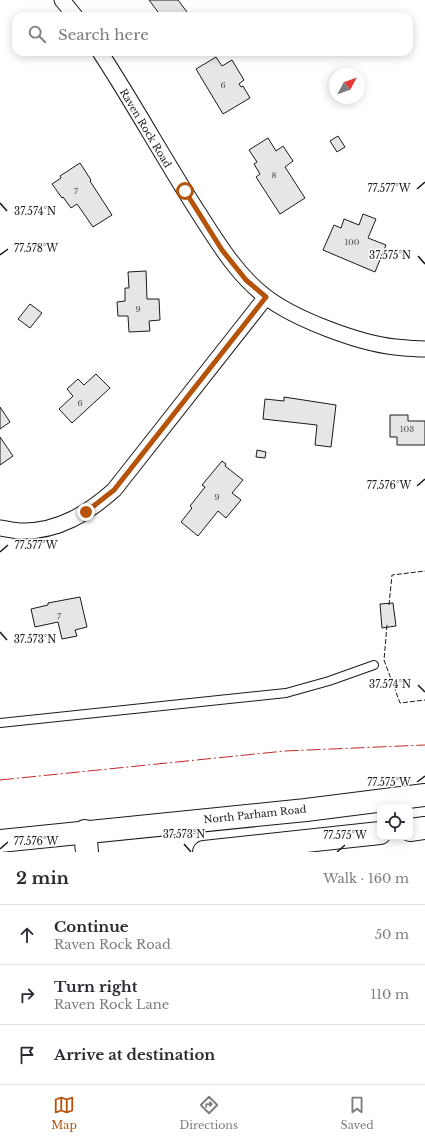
<!DOCTYPE html>
<html lang="en">
<head>
<meta charset="utf-8">
<style>
  :root { --surface:#fff; --page:#f7f7f7; --text:#2b2b33; --muted:#7c7c81; --line:#e1e1e2; --accent:#b45309 }
  body { margin:0; font-family:"Libre Baskerville",serif; background:var(--page); color:var(--text) }
  .controls { position:absolute; right:12px; bottom:12px; display:grid; overflow:hidden; border-radius:8px; box-shadow:0 2px 10px #0003 }
  .controls button { width:36px; height:36px; display:grid; place-items:center; padding:0; border:0; border-bottom:1px solid var(--line); background:var(--surface); color:var(--text); font:20px sans-serif }
  .compass { position:absolute; left:329px; top:68px; width:36px; height:36px; border-radius:50%; background:var(--surface); box-shadow:0 2px 10px #0003; rotate:49deg }
  .stop { position:absolute; width:12px; height:12px; margin:-9px; border:3px solid #b45309; border-radius:50%; background:#fff }
  .stop.end { background:#b45309; border-color:#fff; box-shadow:0 1px 4px #0008 }
  .list { margin:0; padding:0; list-style:none }
  h2 { display:flex; justify-content:space-between; align-items:center; height:52px; margin:0; padding:0 16px; font-size:17px }
  h2 small { font-size:13px; font-weight:400; color:var(--muted) }
  .list li { display:grid; grid-template-columns:26px 1fr auto; gap:12px; align-items:center; box-sizing:border-box; height:60px; padding:0 16px; border-top:1px solid var(--line) }
  .list b { display:block; font-size:15px; white-space:nowrap }
  .list p { margin:0; font-size:13px; white-space:nowrap; color:var(--muted) }
  .list em { font-size:13px; font-style:normal; color:var(--muted) }
  .icon { flex:none; width:22px; height:22px; fill:none; stroke:currentColor; stroke-width:2; stroke-linecap:round; stroke-linejoin:round }
  .map { position:relative; flex:none; width:425px; height:852px; overflow:hidden }
  .search { position:absolute; background:var(--surface); box-shadow:0 2px 10px #0003; left:12px; right:12px; top:12px; height:44px; display:flex; align-items:center; gap:10px; box-sizing:border-box; padding:0 14px; border-radius:12px; color:var(--muted); font-size:15px }
  .sheet { height:232px; background:var(--surface) }
  nav { display:flex; justify-content:space-around; align-items:center; box-sizing:border-box; height:56px; border-top:1px solid var(--line); background:var(--surface); font-size:11px; color:var(--muted) }
  nav a { display:grid; justify-items:center; gap:2px }
  nav .on { color:var(--accent) }
  .map>svg:first-child { display:block }
</style>
</head>
<body>
<div class="map">
<svg width="425" height="852" viewBox="0 0 425 852">
  <rect width="100%" height="100%" fill="#fff"/>
  <path fill="#e6e6e6" stroke="#1a1a1a" d="M149,0h29l9,12 -5,4h-21z
    M216,57l6,9 10,-6 12,20 -5,4 2,3 2,-1 7,12 -27,16 -27,-45z
    M338,136l7,11 -8,5 -7,-11z
    M268,138l8,13 7,-5 10,15 -8,6 20,31 -25,16 -24,-37 4,-3 -6,-10 3,-2 -8,-12z
    M80,163l11,17 -1,1 22,34 -19,12 -16,-23 -6,4 -8,-11 -1,1 -10,-14 9,-6 -1,-2z
    M363,214l13,5 -8,19 18,7 -11,27 -52,-22 11,-25 7,3 3,-9 15,6z
    M146,271l1,28h12l1,21 -11,1 1,10 -21,1 -1,-16h-10l-1,-14 8,-1v-13h4l-1,-16z
    M30,304l12,9 -12,15 -12,-9z
    M96,374l14,14 -38,35 -13,-14 14,-13 -6,-7 11,-10 6,6z
    M284,397l52,8 -5,42 -16,-2 2,-20 -54,-6 2,-20 19,2z
    M0,407l10,15 -10,7z
    M390,415h18v6h17v24h-28v-8h-7z
    M0,437l13,19 -13,9z
    M257,450l9,2 -1,6 -9,-1z
    M222,461l4,3 -1,2 18,14 -11,13 9,7 -15,18 -8,-7 -20,25 -17,-14 11,-14 -2,-2 15,-19 -3,-2z
    M80,597l7,30 -12,3 2,6 -15,3 -4,-17 -23,5 -4,-18 17,-4v-2z
    M393,603l3,23 -14,2 -2,-24z"/>
  <g fill="none" stroke-linecap="round" stroke-linejoin="round">
    <g stroke="#1a1a1a" stroke-width="10">
      <path id="lane" d="M0,723l286,-30 43,-12 45,-16"/>
    </g>
    <g stroke="#1a1a1a" stroke-width="17">
      <path id="street" d="M62,0l13,16
        M100,52c34,52 64,107 98,160 20,31 39,63 68,85 29,22 92,46 129,50 10,1 20,2 30,2
        M0,528c7,1 14,3 21,3 37,1 67,-18 93,-41l152,-193"/>
    </g>
    <g stroke="#1a1a1a" stroke-width="24">
      <path id="secondary" d="M85,831l2,21"/>
    </g>
    <g stroke="#1a1a1a" stroke-width="24">
      <path id="highway" d="M410,830l15,-2
        M0,841l306,-31 119,-15
        M204,852l176,-19"/>
    </g>
    <use href="#lane" stroke="#fff" stroke-width="8"/>
    <use href="#street" stroke="#fff" stroke-width="15"/>
    <use href="#secondary" stroke="#fff" stroke-width="22"/>
    <use href="#highway" stroke="#fff" stroke-width="22"/>
    <path stroke="#1a1a1a" stroke-width="1" stroke-dasharray="5 2" stroke-linecap="butt" d="M389,605l3,-30 33,-4
      M387,625l-3,35 16,43 25,-3"/>
    <path stroke="#c62828" stroke-width="1" stroke-dasharray="14 3 2 3" stroke-linecap="butt" d="M0,780l285,-29 140,-6"/>
  </g>
  <g fill="none" stroke-linecap="round" stroke-linejoin="round">
    <path stroke="#b45309" stroke-width="5" d="M86,512l28,-22 152,-193 -20,-17 -24,-30 -37,-59"/>
  </g>
  <path fill="none" stroke="#1a1a1a" stroke-width="1.5" d="M417,189l8,-7M0,203l7,8M0,255l8,-6M418,256l7,8M417,486l8,-7M0,552l8,-7M0,632l7,8M418,685l7,7M417,782l8,-6M184,844l7,8M0,849l8,-7M337,852l8,-7"/>
  <g text-anchor="middle" stroke-width="3" stroke-linejoin="round" paint-order="stroke">
    <g font-size="8" fill="#4d4d4d">
      <text x="223" y="88">6</text>
      <text x="274" y="178">8</text>
      <text x="76" y="194">7</text>
      <text x="352" y="245">100</text>
      <text x="138" y="312">9</text>
      <text x="80" y="406">6</text>
      <text x="407" y="432">103</text>
      <text x="217" y="500">9</text>
      <text x="59" y="619">7</text>
    </g>
    <g font-size="10" fill="#1a1a1a" stroke="#fff">
      <text transform="translate(146 128) rotate(59)" y="4">Raven Rock Road</text>
      <text transform="translate(255 814) rotate(-6)" y="4">North Parham Road</text>
    </g>
  </g>
  <g font-size="10" text-anchor="middle" fill="#1a1a1a" stroke="#fff" stroke-width="3" stroke-linejoin="round" paint-order="stroke">
    <text x="389" y="192">77.577°W</text>
    <text x="35" y="215">37.574°N</text>
    <text x="36" y="252">77.578°W</text>
    <text x="390" y="259">37.575°N</text>
    <text x="389" y="489">77.576°W</text>
    <text x="36" y="549">77.577°W</text>
    <text x="35" y="643">37.573°N</text>
    <text x="390" y="688">37.574°N</text>
    <text x="389" y="786">77.575°W</text>
    <text x="184" y="838">37.573°N</text>
    <text x="345" y="839">77.575°W</text>
    <text x="36" y="845">77.576°W</text>
  </g>
</svg>
<div class="controls">
<button><svg class="icon" aria-label="locate" viewBox="0 0 24 24"><circle cx="12" cy="12" r="6"/><path d="M12 2v4M12 18v4M2 12h4M18 12h4"/></svg></button>
</div>
<svg class="compass" viewBox="-18 -18 36 36"><path d="M0-13l5 13h-10z" fill="#e53935"/><path d="M0 13l5-13h-10z" fill="#7c7c81"/></svg>
<div class="stop" style="left:185px;top:191px"></div>
<div class="stop end" style="left:86px;top:512px"></div>
<div class="search"><svg class="icon" aria-label="search" viewBox="0 0 24 24"><circle cx="10" cy="10" r="6"/><path d="M15 15l6 6"/></svg>Search here</div>
</div>
<section class="sheet">
<h2>2 min<small>Walk · 160 m</small></h2>
<ul class="list">
<li><svg class="icon" aria-label="ahead" viewBox="0 0 24 24"><path d="M12 20V5M6 11l6-6 6 6"/></svg><div><b>Continue</b><p>Raven Rock Road</p></div><em>50 m</em></li>
<li><svg class="icon" aria-label="right" viewBox="0 0 24 24"><path d="M7 20v-9h11M14 6l5 5-5 5"/></svg><div><b>Turn right</b><p>Raven Rock Lane</p></div><em>110 m</em></li>
<li><svg class="icon" aria-label="arrive" viewBox="0 0 24 24"><path d="M6 21V4h12l-3 4 3 4H6"/></svg><div><b>Arrive at destination</b></div></li>
</ul>
</section>
<nav>
<a class="on"><svg class="icon" aria-label="map" viewBox="0 0 24 24"><path d="M3 6l6-2 6 2 6-2v14l-6 2-6-2-6 2zM9 4v14M15 6v14"/></svg>Map</a>
<a><svg class="icon" aria-label="directions" viewBox="0 0 24 24"><path d="M12 3l9 9-9 9-9-9zM9 14v-3h6M13 9l2 2-2 2"/></svg>Directions</a>
<a><svg class="icon" aria-label="saved" viewBox="0 0 24 24"><path d="M7 4h10v16l-5-4-5 4z"/></svg>Saved</a>
</nav>
</body>
</html>
